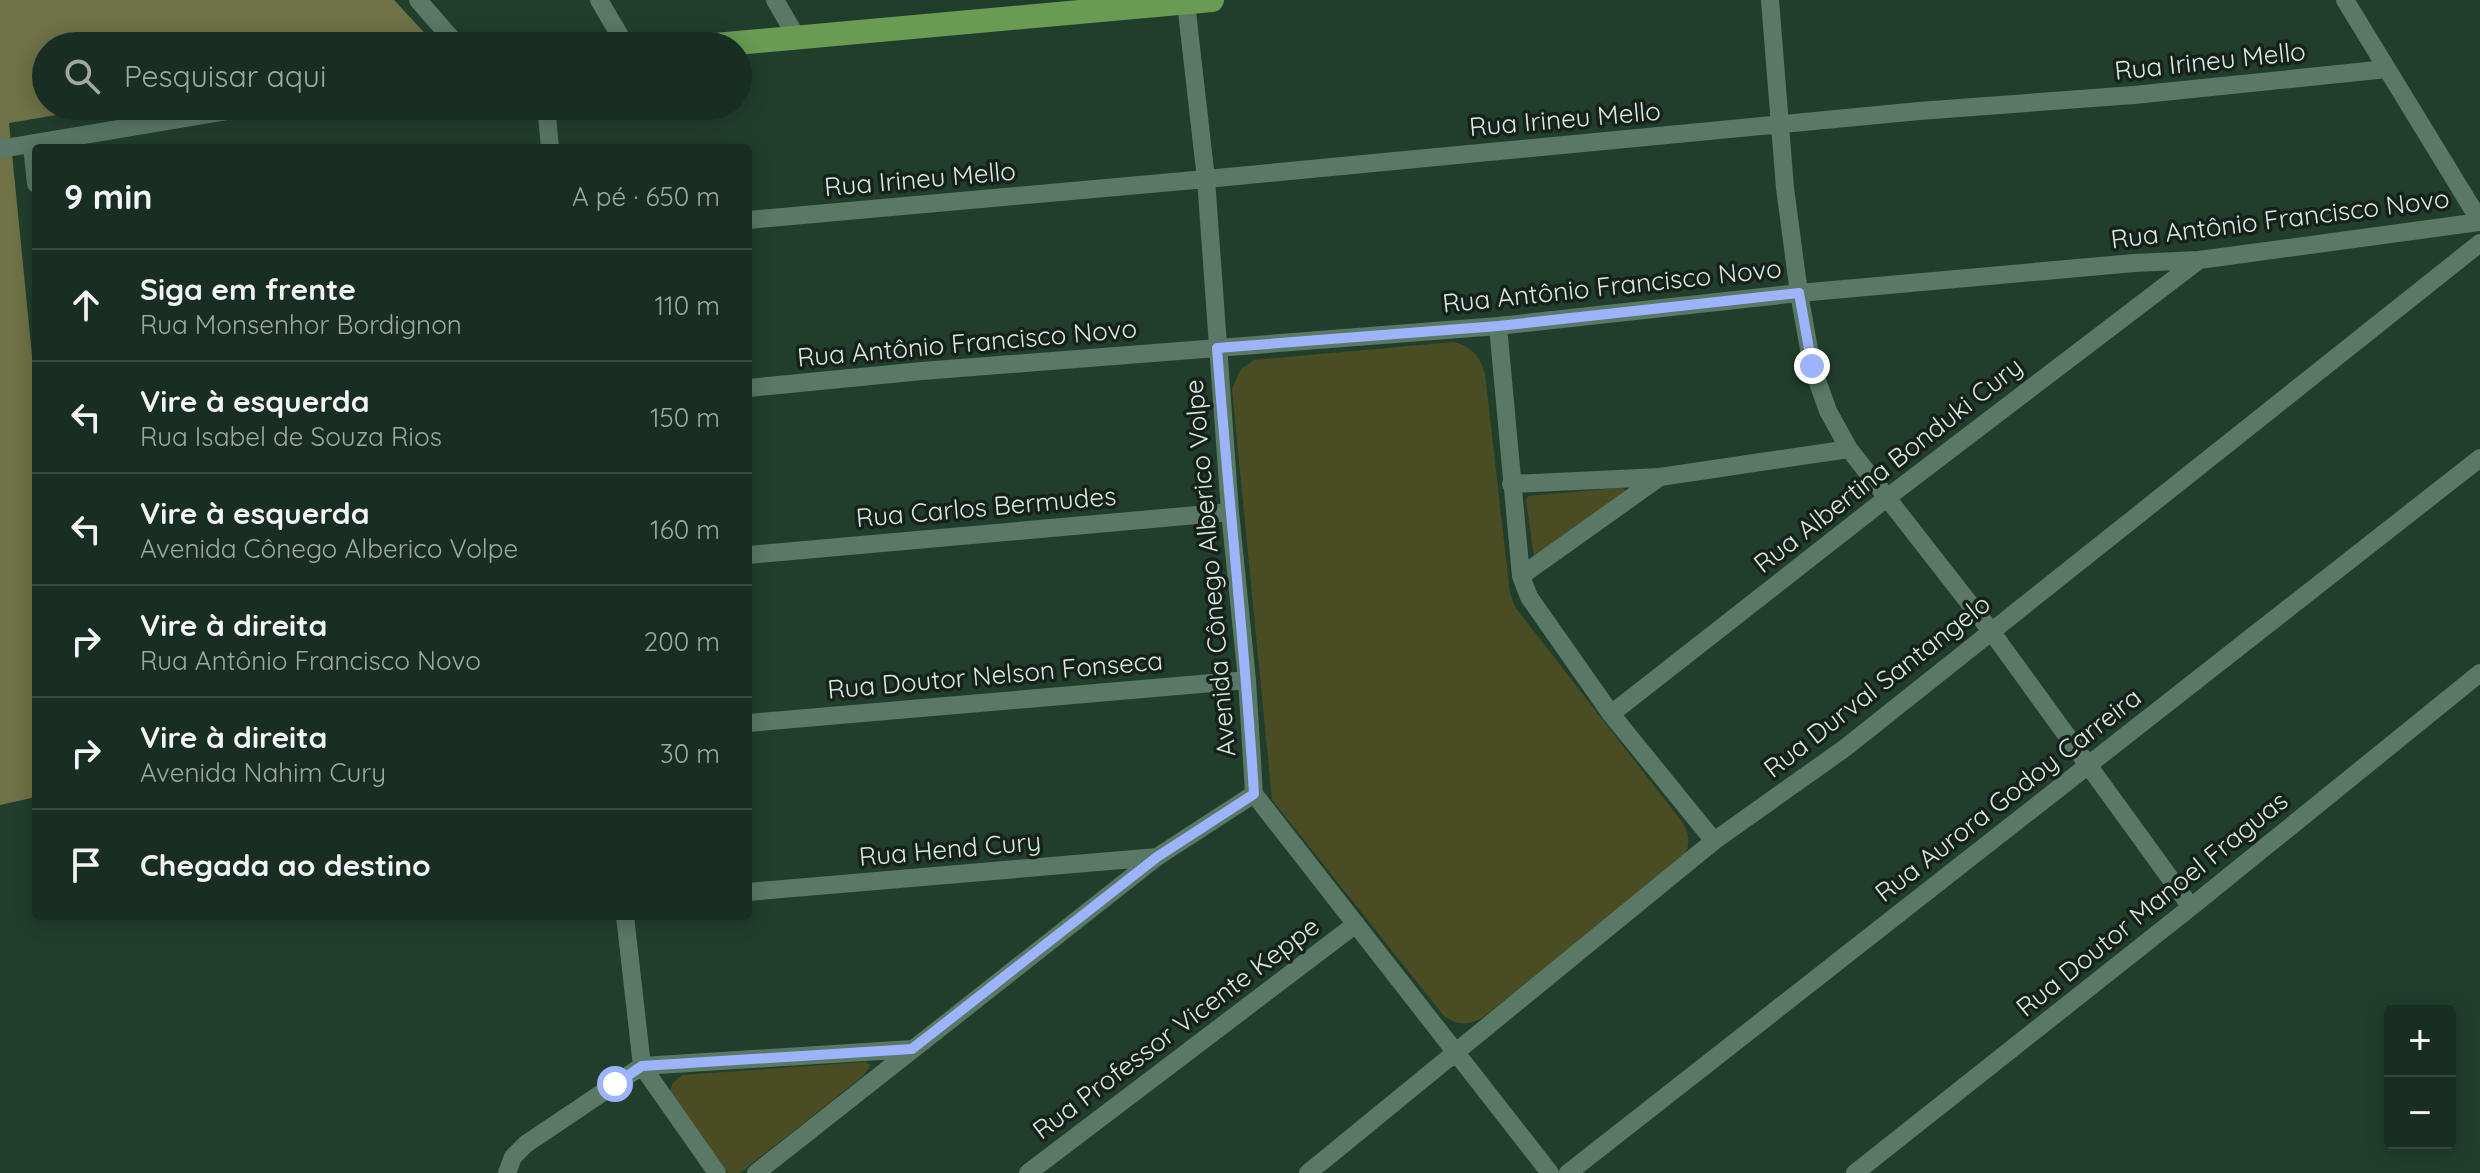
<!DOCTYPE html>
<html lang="pt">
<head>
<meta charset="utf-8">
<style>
  :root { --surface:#192e22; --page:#263a2f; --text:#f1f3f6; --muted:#9fa8a5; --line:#374a40 }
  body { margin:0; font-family:Quicksand,sans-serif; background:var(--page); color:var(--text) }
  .controls { position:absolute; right:24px; bottom:24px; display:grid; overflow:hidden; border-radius:8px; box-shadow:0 4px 20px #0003 }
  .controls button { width:72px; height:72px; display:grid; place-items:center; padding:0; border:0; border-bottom:2px solid var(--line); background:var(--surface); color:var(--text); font:40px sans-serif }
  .stop { position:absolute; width:24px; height:24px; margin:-18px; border:6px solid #9db4fd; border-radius:50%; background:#fff }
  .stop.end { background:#9db4fd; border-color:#fff; box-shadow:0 2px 8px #0008 }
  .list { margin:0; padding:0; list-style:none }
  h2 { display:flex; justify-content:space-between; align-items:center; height:104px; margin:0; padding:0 32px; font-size:34px }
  h2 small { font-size:26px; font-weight:400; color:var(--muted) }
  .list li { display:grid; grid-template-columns:52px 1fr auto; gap:24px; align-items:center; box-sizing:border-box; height:112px; padding:0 32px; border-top:2px solid var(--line) }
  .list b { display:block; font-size:30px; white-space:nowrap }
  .list p { margin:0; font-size:26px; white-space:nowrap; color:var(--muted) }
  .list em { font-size:26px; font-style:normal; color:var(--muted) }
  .icon { flex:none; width:44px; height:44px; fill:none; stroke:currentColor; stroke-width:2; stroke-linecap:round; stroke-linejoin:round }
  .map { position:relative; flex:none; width:2480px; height:1173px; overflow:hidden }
  .search { position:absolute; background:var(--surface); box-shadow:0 4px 20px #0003; left:32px; top:32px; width:720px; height:88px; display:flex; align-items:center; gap:20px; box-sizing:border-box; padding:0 28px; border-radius:44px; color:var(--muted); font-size:30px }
  .panel { position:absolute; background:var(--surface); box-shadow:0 4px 20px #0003; left:32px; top:144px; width:720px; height:776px; border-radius:8px }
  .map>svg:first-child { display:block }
</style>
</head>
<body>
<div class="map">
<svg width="2480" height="1173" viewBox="0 0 2480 1173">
  <rect width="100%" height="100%" fill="#213e2d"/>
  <path fill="#4a4c23" d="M1453,342c19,4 27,15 32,32l25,219 5,14 168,216c8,14 7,26 -2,38l-199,157c-13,8 -26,7 -38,-2l-172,-216 -40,-411 9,-20 13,-9z
    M1618,488h5l3,3 -92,66 -8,-57 2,-4z
    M865,1062l6,3 -8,11 -123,97h-12l-58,-79 2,-10 10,-9z"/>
  <path fill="#6f7246" d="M0,0h394l40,43 -12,3h-376v60h64l-101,17 27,273v401l-36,8z"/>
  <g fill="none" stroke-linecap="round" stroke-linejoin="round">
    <path stroke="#597865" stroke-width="18" d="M418,0l40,46
      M599,0l27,46
      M775,0l21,36
      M1770,0l15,188 14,105 13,73 16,45 21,38 142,182 200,276
      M2345,0l135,221
      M1186,3l20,176 24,333 17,168 7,114 296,379
      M546,106l4,42
      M32,145l4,39
      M0,149l256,-43
      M748,220l458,-41 713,-68 215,-16 253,-26
      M1498,326l23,250 8,21 82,117 103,127
      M748,388l174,-17 576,-45 301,-33 335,-30 65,-3 281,-38
      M1511,484l149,-7 189,-28
      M748,555l482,-43
      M1521,576l139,-99
      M1611,714l277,-217 311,-237
      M748,723l499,-43
      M748,892l409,-35
      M625,916l17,150 75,107
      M507,1173l6,-16 13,-13 116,-78 270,-17
      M756,1173l401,-316 97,-63
      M1028,1173l328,-249
      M1308,1173l406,-332 131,-93 635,-505
      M1568,1173l912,-715
      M1855,1173l336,-266 289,-234"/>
    <path stroke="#699b53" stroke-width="24" d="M704,46l508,-46"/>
  </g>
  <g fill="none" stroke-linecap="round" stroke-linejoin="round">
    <path stroke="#9db4fd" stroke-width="10" d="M615,1084l27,-18 270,-17 245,-192 97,-63c-9,-149 -26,-297 -37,-446l281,-22 301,-33 13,73"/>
  </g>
  <g text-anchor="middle" stroke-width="7" stroke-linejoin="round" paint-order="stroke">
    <g font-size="26" fill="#d9eadf" stroke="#15211a">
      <text transform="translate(2210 61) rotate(-6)" y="9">Rua Irineu Mello</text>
      <text transform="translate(1565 119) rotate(-5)" y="9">Rua Irineu Mello</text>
      <text transform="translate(920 179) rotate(-5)" y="9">Rua Irineu Mello</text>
      <text transform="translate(2280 219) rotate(-7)" y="9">Rua Antônio Francisco Novo</text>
      <text transform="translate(1612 286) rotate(-6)" y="9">Rua Antônio Francisco Novo</text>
      <text transform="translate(967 343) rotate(-5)" y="9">Rua Antônio Francisco Novo</text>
      <text transform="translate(1888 465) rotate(-38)" y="9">Rua Albertina Bonduki Cury</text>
      <text transform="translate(986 507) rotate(-5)" y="9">Rua Carlos Bermudes</text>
      <text transform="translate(1210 568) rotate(-95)" y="9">Avenida Cônego Alberico Volpe</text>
      <text transform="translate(995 675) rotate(-5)" y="9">Rua Doutor Nelson Fonseca</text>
      <text transform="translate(1877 686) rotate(-38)" y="9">Rua Durval Santangelo</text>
      <text transform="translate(2008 795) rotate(-38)" y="9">Rua Aurora Godoy Carreira</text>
      <text transform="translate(950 849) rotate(-5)" y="9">Rua Hend Cury</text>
      <text transform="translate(2152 904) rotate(-39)" y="9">Rua Doutor Manoel Fraguas</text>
      <text transform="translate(1176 1028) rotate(-37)" y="9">Rua Professor Vicente Keppe</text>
    </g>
  </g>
</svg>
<div class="controls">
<button>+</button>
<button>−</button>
</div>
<div class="stop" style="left:615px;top:1084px"></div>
<div class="stop end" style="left:1812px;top:366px"></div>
<div class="search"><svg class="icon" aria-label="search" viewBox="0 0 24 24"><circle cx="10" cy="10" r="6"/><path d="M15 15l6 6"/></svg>Pesquisar aqui</div>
<section class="panel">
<h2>9 min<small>A pé · 650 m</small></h2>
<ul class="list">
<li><svg class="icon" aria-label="ahead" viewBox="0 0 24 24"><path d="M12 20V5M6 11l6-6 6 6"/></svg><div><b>Siga em frente</b><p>Rua Monsenhor Bordignon</p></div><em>110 m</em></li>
<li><svg class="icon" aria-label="left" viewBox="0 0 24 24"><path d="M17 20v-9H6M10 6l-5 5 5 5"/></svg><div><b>Vire à esquerda</b><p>Rua Isabel de Souza Rios</p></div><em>150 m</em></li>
<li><svg class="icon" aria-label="left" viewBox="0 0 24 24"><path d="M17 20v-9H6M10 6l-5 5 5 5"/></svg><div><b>Vire à esquerda</b><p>Avenida Cônego Alberico Volpe</p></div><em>160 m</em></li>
<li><svg class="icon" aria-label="right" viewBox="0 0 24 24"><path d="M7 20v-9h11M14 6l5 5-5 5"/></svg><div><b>Vire à direita</b><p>Rua Antônio Francisco Novo</p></div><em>200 m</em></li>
<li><svg class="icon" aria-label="right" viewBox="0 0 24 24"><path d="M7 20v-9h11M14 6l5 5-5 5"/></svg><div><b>Vire à direita</b><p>Avenida Nahim Cury</p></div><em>30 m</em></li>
<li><svg class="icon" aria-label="arrive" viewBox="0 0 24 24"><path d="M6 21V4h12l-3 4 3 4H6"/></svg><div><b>Chegada ao destino</b></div></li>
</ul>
</section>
</div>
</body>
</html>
